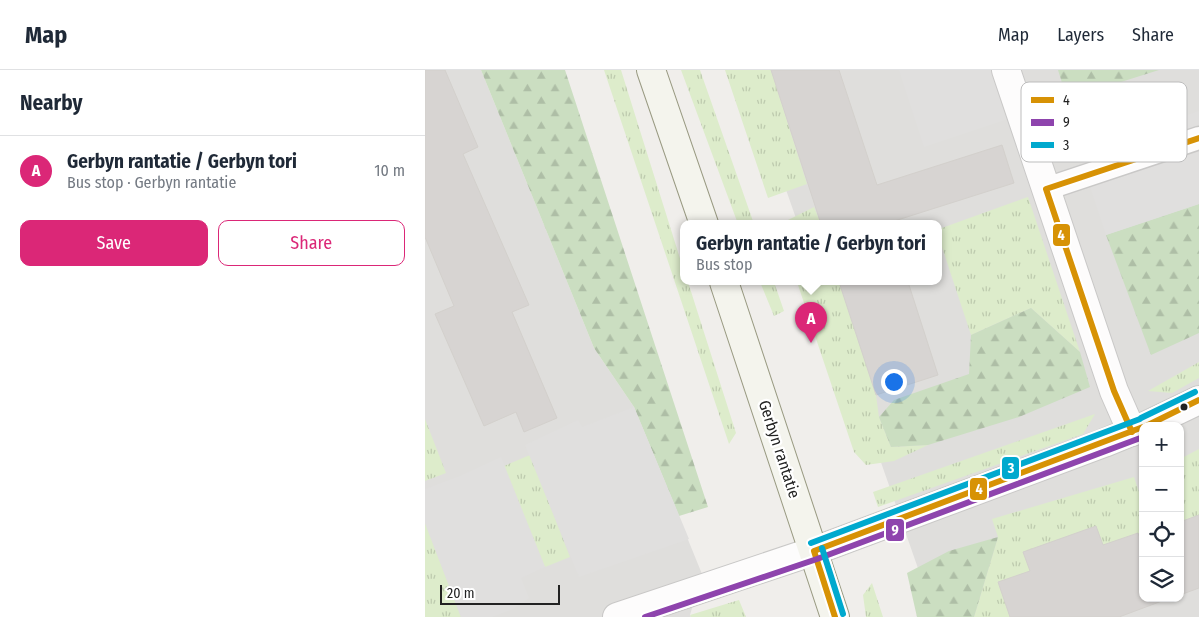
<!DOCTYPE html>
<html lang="en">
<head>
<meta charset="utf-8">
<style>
  :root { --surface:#fff; --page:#f6f6f7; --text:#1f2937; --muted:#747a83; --line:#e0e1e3; --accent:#db2777 }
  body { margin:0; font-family:"Fira Sans Condensed",sans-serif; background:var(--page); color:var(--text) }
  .controls { position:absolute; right:15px; bottom:15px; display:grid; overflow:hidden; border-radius:10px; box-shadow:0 1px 4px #0004 }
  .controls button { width:45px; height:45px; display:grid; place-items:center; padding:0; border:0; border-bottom:1px solid var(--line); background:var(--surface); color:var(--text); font:25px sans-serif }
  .scale { position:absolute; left:15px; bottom:12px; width:120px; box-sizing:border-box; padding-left:5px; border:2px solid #222; border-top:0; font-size:14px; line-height:18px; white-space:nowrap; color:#222; -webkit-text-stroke:4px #fff; paint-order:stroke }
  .you { position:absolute; left:468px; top:311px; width:18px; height:18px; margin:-12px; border:4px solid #fff; border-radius:50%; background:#1a73e8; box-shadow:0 0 0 8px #1a73e833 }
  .badge { display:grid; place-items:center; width:32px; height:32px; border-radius:50%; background:var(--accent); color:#fff; font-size:16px; font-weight:700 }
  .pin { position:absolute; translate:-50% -41px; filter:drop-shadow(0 1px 2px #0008) }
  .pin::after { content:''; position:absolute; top:26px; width:18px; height:15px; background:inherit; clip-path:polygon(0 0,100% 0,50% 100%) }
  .popup { position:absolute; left:255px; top:150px; width:262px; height:65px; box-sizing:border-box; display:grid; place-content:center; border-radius:10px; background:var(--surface); filter:drop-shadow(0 1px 4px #0005); font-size:16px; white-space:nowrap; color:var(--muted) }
  .popup b { font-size:19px; color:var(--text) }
  .popup::after { content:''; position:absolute; left:50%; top:100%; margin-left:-10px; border:10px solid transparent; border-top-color:var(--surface) }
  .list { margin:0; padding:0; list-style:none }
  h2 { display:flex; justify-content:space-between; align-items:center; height:65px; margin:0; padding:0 20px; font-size:21px }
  h2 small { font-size:16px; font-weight:400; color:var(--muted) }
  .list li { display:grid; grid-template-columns:32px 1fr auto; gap:15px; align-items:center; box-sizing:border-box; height:70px; padding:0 20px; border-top:1px solid var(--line) }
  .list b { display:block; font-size:19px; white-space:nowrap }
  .list p { margin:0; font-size:16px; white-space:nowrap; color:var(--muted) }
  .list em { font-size:16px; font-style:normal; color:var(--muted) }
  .actions { display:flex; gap:10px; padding:15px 20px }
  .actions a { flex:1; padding:11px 0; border:1px solid var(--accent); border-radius:10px; text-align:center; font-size:18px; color:var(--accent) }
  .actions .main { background:var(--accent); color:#fff }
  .icon { flex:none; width:28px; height:28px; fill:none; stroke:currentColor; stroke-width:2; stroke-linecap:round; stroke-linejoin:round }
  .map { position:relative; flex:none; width:774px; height:547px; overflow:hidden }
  header { display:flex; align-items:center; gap:30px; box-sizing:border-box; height:70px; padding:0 25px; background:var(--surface); border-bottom:1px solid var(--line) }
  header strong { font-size:24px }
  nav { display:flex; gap:28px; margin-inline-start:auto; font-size:18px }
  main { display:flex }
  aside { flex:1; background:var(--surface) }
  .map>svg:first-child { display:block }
</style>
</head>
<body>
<header>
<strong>Map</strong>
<nav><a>Map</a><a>Layers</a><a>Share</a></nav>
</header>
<main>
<aside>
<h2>Nearby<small></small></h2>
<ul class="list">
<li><span class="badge">A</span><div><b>Gerbyn rantatie / Gerbyn tori</b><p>Bus stop · Gerbyn rantatie</p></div><em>10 m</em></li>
</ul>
<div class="actions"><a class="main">Save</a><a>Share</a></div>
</aside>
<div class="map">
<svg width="774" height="547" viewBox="0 0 774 547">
  <defs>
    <pattern id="grass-tufts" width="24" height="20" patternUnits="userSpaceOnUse" patternTransform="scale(1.25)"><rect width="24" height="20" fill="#ddeccb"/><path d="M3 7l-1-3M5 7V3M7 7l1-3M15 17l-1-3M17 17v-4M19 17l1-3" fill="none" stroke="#bdcaae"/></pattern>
    <pattern id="forest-firs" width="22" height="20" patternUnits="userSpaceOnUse" patternTransform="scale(1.25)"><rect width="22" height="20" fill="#cbdec1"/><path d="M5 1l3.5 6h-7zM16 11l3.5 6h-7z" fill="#aebea6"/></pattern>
  </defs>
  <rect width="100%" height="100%" fill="#f0eeeb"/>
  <path fill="#dfdedc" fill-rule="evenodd" d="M0,0h56l113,278 40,59 68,167 -12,41 1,2h-266z
    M319,0h455v547h-264l-117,-335h121v-58h-141zM718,356h37v172h-37z"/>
  <path fill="url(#grass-tufts)" d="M179,0h17l62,198v14h5l48,151 -7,11z
    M256,0h19l54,154h-16z
    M300,0h46l36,114 -39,14z
    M603,127l52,155 -49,-44 -60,27 -32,-97v-9z
    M389,137l7,17h-41z
    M335,212h14l10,29 -10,5z
    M372,212h42l37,113 3,22 12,30 37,-2 -34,16 -28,4 -12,-13z
    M774,292v16l-27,15 -24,-2z
    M670,344l-12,20 -205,73 -5,-15z
    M0,349l21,54 -21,8z
    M774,379v66l-14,5 -5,5v-66z
    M105,385l40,102 -25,10 -41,-101z
    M709,407l9,27v28l-40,13 -7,-19 -72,26 6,19 -32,11 12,35h-36l24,-80 -6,-18z
    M0,453l36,94h-36z
    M447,513l11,34h-17l-3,-22z
    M314,530l7,17h-55l-1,-2z"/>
  <path fill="url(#forest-firs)" d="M56,0h84l143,437 -29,9 -45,-109 -40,-59z
    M633,0h101l-92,29z
    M774,134v129l-48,22 -45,-120z
    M606,238l49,44 10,35 -71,30 -91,28 -37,2 -12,-30 15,-17 75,-26 2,-39z
    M573,467l-24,80h-57l-10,-44 42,-22z"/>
  <path fill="#e0dfde" d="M474,0h92l17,49 -84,28z
    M774,41v93l-93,31 -28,-84z
    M209,337l55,132 -110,38 -54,-132 53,-25 4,7z
    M76,387l44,110 -24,11 8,20 -16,11 -21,8h-31l-36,-94v-34l35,-13z"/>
  <path fill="#d7d4d2" stroke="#d3d0cc" d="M0,0h20l33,77 -15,7 66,151 -17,7 45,106 -33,14 -8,-20 -32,14 -49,-112 19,-8 -29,-69z
    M346,0h68l38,115 125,-40 12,38 -126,40 1,1h-68z
    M414,212h69l30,93 -62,20z
    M774,445v73l-19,7v-73z
    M671,456l7,19 35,-12 1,3 4,-1v63h27l-51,19h-109l-12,-35 32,-11 -7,-19z"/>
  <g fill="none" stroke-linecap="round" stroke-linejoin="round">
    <g stroke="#c9c8c7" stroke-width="25">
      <path id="service" d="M621,119l153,-51"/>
    </g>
    <g stroke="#c9c8c7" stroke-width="30">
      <path id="minor" d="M581,0l108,321 18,41
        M192,547l197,-66"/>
    </g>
    <g stroke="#c9c8c7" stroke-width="30">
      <path id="tertiary" d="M720,356l54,-26
        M389,481l290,-108 39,-16"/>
    </g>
    <g stroke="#999a82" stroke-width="30">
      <path id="secondary" d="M226,0l53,154
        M299,212l111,335"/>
    </g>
    <use href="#service" stroke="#fdfcfc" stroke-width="22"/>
    <use href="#minor" stroke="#fdfcfc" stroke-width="28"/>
    <use href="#tertiary" stroke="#fdfcfc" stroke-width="28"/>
    <use href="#secondary" stroke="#f4f4ed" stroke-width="28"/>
    <g stroke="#fff" stroke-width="10">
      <path id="bus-1" d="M721,356l53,-26
        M707,362l-18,-41 -68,-202 153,-51
        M389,481l329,-124
        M389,481l21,66"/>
    </g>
    <g stroke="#fff" stroke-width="10">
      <path id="bus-2" d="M220,547l172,-58 326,-122"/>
    </g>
    <g stroke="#fff" stroke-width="10">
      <path id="bus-3" d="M716,348l54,-26
        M386,473l329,-124
        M397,478l21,66"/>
    </g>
    <use href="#bus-1" stroke="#d79205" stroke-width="6"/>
    <use href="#bus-2" stroke="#8e44ad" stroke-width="6"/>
    <use href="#bus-3" stroke="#00a9ce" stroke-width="6"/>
  </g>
  <circle fill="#222" stroke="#fff" stroke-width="2" cx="759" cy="337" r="4.5"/>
  <g text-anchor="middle" stroke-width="4.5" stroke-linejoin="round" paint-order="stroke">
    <g font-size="16" fill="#222" stroke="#fff">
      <text transform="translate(355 379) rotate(72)" y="6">Gerbyn rantatie</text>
    </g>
  </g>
  <rect x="596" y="12" width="166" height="80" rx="8" fill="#fff" stroke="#bdbdbd" stroke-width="1"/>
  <rect x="606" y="27" width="23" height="6" fill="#d79205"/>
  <rect x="606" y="49" width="23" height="7" fill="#8e44ad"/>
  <rect x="606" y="72" width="23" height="6" fill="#00a9ce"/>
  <g font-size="14" fill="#222">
    <text x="638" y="35">4</text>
    <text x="638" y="57">9</text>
    <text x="638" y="80">3</text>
  </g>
  <g stroke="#fff" stroke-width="2">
    <rect x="627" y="153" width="19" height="24" rx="5" fill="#d79205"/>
    <rect x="576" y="386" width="19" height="24" rx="5" fill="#00a9ce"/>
    <rect x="544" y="407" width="19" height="24" rx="5" fill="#d79205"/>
    <rect x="460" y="448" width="20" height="24" rx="5" fill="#8e44ad"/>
  </g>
  <g font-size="14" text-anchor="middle" font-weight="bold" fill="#fff">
    <text x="636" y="170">4</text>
    <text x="586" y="403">3</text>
    <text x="554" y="424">4</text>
    <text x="470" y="465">9</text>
  </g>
</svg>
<div class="controls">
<button>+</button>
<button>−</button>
<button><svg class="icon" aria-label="locate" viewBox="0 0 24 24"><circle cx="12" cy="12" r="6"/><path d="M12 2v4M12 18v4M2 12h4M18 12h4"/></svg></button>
<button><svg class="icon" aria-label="layers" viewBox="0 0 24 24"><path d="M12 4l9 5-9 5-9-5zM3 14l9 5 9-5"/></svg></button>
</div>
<div class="scale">20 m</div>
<div class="you"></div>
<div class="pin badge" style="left:386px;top:273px">A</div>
<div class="popup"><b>Gerbyn rantatie / Gerbyn tori</b>Bus stop</div>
</div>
</main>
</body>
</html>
